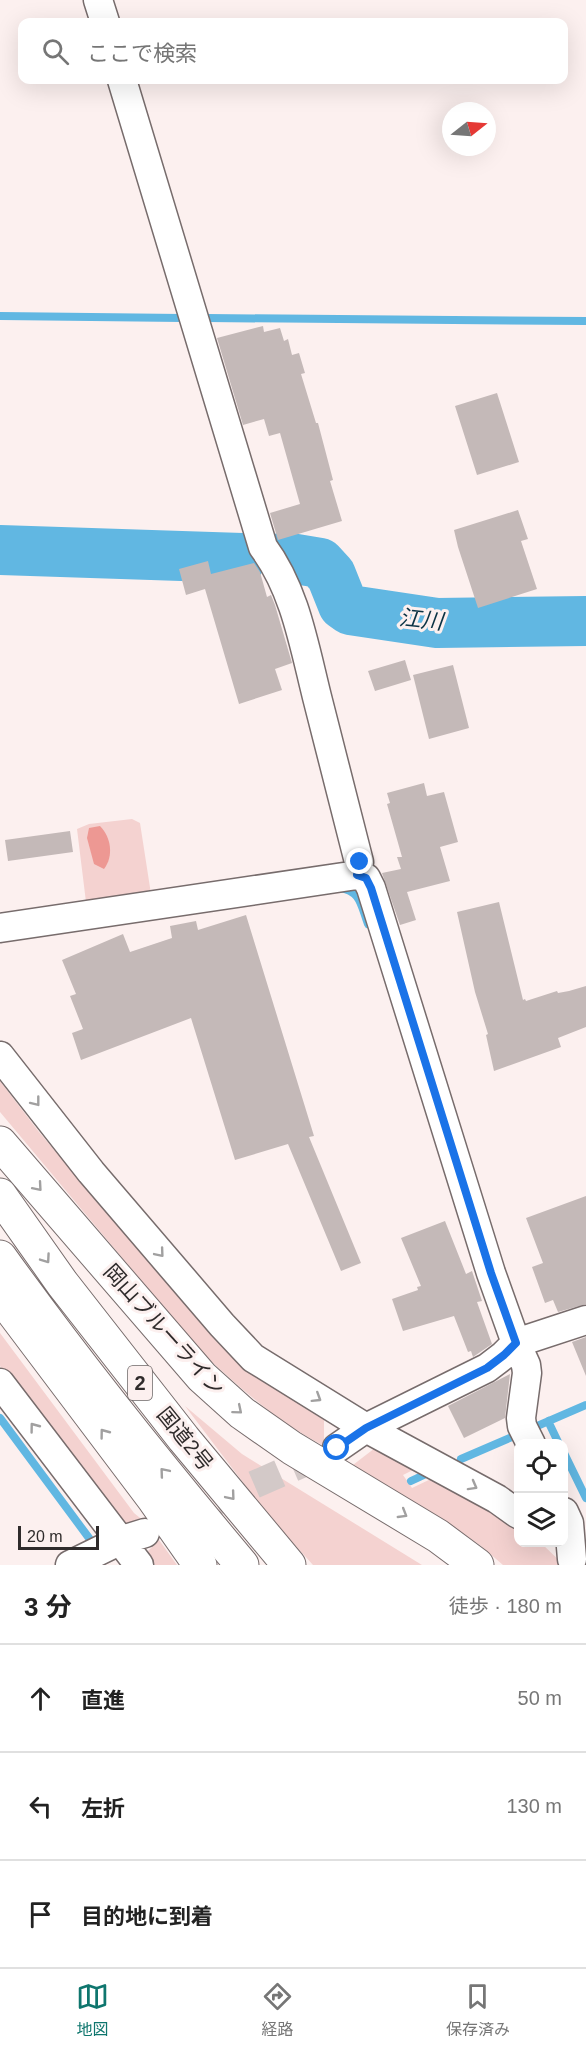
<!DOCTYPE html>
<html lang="ja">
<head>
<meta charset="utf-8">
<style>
  :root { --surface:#fff; --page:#f2f2f2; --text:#222; --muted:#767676; --line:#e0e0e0; --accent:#0f766e }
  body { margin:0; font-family:Helvetica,"Noto Sans JP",sans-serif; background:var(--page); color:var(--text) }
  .controls { position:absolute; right:18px; bottom:18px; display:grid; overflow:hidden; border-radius:12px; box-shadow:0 6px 24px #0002 }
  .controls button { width:54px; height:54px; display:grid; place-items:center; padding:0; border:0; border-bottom:2px solid var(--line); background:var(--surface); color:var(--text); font:30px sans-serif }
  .compass { position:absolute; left:442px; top:102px; width:54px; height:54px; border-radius:50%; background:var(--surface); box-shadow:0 6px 24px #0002; rotate:73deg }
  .scale { position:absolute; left:18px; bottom:15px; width:81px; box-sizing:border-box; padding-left:6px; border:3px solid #2f2b2b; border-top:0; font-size:16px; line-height:21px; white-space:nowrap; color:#2f2b2b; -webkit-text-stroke:4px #fcf0ef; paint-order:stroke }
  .stop { position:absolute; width:18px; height:18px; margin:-14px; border:4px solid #1a73e8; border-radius:50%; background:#fff }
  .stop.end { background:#1a73e8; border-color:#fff; box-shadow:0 2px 6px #0008 }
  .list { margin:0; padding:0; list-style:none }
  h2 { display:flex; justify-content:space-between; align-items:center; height:78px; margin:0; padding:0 24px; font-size:26px }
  h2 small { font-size:20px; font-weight:400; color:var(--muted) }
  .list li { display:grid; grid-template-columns:39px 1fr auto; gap:18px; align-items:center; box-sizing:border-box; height:108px; padding:0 24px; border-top:2px solid var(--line) }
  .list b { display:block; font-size:22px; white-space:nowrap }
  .list em { font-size:20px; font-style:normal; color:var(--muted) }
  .icon { flex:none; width:33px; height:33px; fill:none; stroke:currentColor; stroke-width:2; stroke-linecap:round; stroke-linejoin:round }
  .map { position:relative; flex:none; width:586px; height:1565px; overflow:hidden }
  .search { position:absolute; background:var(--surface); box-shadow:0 6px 24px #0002; left:18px; right:18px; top:18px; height:66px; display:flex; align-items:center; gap:15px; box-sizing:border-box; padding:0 21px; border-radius:12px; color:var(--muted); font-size:22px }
  .sheet { height:402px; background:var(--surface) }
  nav { display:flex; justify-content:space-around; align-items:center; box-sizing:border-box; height:84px; border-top:2px solid var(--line); background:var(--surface); font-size:16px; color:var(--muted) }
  nav a { display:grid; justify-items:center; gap:3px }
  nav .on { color:var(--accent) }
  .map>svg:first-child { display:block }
</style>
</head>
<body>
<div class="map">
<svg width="586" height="1565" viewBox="0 0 586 1565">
  <rect width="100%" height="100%" fill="#fcf0ef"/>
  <path fill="#f4d2d0" d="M132,819l8,4 11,71 -65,8 -9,-73 12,-5z
    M0,1081l39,51 177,209 39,35 69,44v26c-45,-23 -85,-59 -123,-94l-201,-240z
    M0,1333l134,180 11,9 -21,2 -124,-158z
    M185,1406l57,48 180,111h-109l-46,-51z
    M375,1448l40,21 -12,6 9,13 21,-10 85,47v17l23,1 23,22h-61l-22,-19 -42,-29 -90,-49z
    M159,1540l18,25h-22l-5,-6 -2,-8z"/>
  <path fill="#ed9893" d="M100,826c11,11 14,30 4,43l-10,-5 -7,-26 2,-10z"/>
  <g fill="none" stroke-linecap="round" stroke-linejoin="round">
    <path stroke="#61b7e2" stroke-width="8" d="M0,316l182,2
      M207,318l379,3
      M340,888c21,3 21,18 28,36
      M0,1418l89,120
      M548,1421l11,23
      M564,1453l22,45
      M461,1459l125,-54
      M411,1481l15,-7"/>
    <path stroke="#61b7e2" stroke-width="50" d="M0,550l242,8
      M284,557l36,6 11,12 12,30 7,5 87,13 149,-2"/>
  </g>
  <path fill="#c4b9b8" d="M263,326l1,6 16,-4 4,13 4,-2 4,16 7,-2 6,20 -4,1 15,49h2l15,57 -3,1 12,40 -64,19 -8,-27 30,-9 -20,-71 -11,3 -5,-17 -21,6 -26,-87z
    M497,393l22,69 -42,13 -22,-69z
    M518,510l10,29 -7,2 16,48 -59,19 -20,-61 -4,-17z
    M208,561l3,13 43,-11 6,9 7,25 4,-2 4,10 17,58 -17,6 7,21 -43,14 -34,-115 -19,6 -7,-26z
    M405,660l6,20 -36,11 -7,-20z
    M453,665l16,63 -40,11 -16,-64z
    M424,783l3,13 17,-4 14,50 -18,5 10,34 -43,11 9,28 -16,5 -18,-52 19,-4 -4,-12h5l-15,-53 3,-1 -3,-10z
    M70,831l3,21 -65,9 -3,-21z
    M499,902l24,98 2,-1 1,2 31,-10 1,2 11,-2 17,-5v41l-28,11 3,9 -67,24 -8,-36 2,-1 -13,-42 -18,-80z
    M246,915l68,221 -5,1 52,126 -20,8 -53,-127 -53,16 -44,-142 -110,42 -9,-27 11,-4 -13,-33 6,-2 -14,-34 61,-26 7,18 42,-14 -2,-12 26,-5 2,9z
    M586,1196v108l-28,8 -5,-12 -8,3 -13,-36 11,-4 -17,-45z
    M445,1221l21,53 6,-3 10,30 -5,1 15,42 -19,13 -2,-6 -3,1 -14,-36 -51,15 -11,-32 26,-9 -1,-3 4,-1 -20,-48z
    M586,1337v39l-14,-34z
    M510,1374l-5,44 -41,20 -16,-32z"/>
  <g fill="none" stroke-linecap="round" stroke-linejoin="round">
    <path stroke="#d3c9c8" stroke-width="28" stroke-dasharray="28 14" stroke-linecap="butt" d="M177,1518l150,-65"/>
    <g stroke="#776c6c" stroke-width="31">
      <path id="minor" d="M98,0l7,22
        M122,80l141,467c32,43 41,98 54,150 14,55 28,110 42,165l-2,13
        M0,928l357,-53 9,3 5,10 120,385 25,70 10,22 1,8 -6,45 1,8 9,18
        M0,1056l91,116 131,153 31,33 113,70 131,71 21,15
        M0,1383l139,182
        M337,1448l29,-20 121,-60 17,-13 12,-12 70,-23
        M564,1512l5,11 3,36
        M70,1565l49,-24 26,-8"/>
    </g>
    <g stroke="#776c6c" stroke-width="35">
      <path id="secondary" d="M0,1143l202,234 40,36 50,35 146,88 39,29
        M0,1295l153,203 47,67"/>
    </g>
    <g stroke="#776c6c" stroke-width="35">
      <path id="trunk" d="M0,1195l62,88 122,156 105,126
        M0,1257c76,106 158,208 242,308"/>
    </g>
    <use href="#minor" stroke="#fff" stroke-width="28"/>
    <use href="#secondary" stroke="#fff" stroke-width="33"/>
    <use href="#trunk" stroke="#fff" stroke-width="33"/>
  </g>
  <defs><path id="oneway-chevron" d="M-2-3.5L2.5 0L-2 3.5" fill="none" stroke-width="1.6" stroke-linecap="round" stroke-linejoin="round" transform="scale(1.5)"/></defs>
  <g stroke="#a1a0a0">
    <use href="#oneway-chevron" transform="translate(36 1102) rotate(52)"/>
    <use href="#oneway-chevron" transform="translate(38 1187) rotate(49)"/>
    <use href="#oneway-chevron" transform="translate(160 1253) rotate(50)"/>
    <use href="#oneway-chevron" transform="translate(46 1259) rotate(55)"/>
    <use href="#oneway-chevron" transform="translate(317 1398) rotate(32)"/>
    <use href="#oneway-chevron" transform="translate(238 1410) rotate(40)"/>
    <use href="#oneway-chevron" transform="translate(34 1427) rotate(-127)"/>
    <use href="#oneway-chevron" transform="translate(104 1433) rotate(-127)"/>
    <use href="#oneway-chevron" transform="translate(164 1472) rotate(-130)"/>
    <use href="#oneway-chevron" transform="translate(473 1486) rotate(29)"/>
    <use href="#oneway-chevron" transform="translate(231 1496) rotate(50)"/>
    <use href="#oneway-chevron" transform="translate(403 1514) rotate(31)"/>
  </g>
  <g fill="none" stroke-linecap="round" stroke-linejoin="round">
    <path stroke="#1a73e8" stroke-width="8" d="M337,1448l29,-20 121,-60 17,-13 12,-12 -25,-70 -120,-385 -5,-10 -9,-3 3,-13"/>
  </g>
  <g text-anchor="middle" stroke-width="6" stroke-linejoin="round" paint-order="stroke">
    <rect fill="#fcf0ef" stroke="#6c6666" stroke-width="1.5" x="128" y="1366" width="24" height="34" rx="4.5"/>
    <g font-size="20" font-weight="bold" fill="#2f2b2b">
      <text x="140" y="1390">2</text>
    </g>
    <g font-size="21" fill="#2f2b2b" stroke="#fcf0ef">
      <text transform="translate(164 1330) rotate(48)" y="7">岡山ブルーライン</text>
      <text transform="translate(185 1439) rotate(51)" y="7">国道2号</text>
    </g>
    <g font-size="22" font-style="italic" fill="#0a3244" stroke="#fcf0ef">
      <text transform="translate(421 619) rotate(6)" y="8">江川</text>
    </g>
  </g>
</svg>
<div class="controls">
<button><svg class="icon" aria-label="locate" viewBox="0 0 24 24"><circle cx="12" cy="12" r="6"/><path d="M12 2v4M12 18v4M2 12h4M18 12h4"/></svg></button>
<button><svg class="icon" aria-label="layers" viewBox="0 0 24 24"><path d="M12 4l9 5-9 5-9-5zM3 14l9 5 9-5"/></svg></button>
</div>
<svg class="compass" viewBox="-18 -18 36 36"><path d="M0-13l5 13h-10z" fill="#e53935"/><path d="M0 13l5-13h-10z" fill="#767676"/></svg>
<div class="scale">20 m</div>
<div class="stop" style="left:337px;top:1448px"></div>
<div class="stop end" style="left:360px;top:862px"></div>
<div class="search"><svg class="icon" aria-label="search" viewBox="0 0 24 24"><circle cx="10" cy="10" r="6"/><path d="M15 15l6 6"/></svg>ここで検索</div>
</div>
<section class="sheet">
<h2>3 分<small>徒歩 · 180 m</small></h2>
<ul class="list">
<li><svg class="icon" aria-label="ahead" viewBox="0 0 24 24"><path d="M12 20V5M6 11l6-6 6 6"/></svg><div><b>直進</b></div><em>50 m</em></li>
<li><svg class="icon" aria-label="left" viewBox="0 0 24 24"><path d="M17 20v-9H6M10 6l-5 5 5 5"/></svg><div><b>左折</b></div><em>130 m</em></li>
<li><svg class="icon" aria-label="arrive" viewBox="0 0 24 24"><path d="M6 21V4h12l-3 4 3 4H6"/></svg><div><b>目的地に到着</b></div></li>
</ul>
</section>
<nav>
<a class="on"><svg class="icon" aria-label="map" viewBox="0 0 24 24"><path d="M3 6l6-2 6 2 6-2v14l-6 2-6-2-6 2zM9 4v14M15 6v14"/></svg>地図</a>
<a><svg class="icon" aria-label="directions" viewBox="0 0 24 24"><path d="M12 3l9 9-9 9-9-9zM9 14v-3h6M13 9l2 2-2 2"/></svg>経路</a>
<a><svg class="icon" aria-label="saved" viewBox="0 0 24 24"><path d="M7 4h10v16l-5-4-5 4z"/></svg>保存済み</a>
</nav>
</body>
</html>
